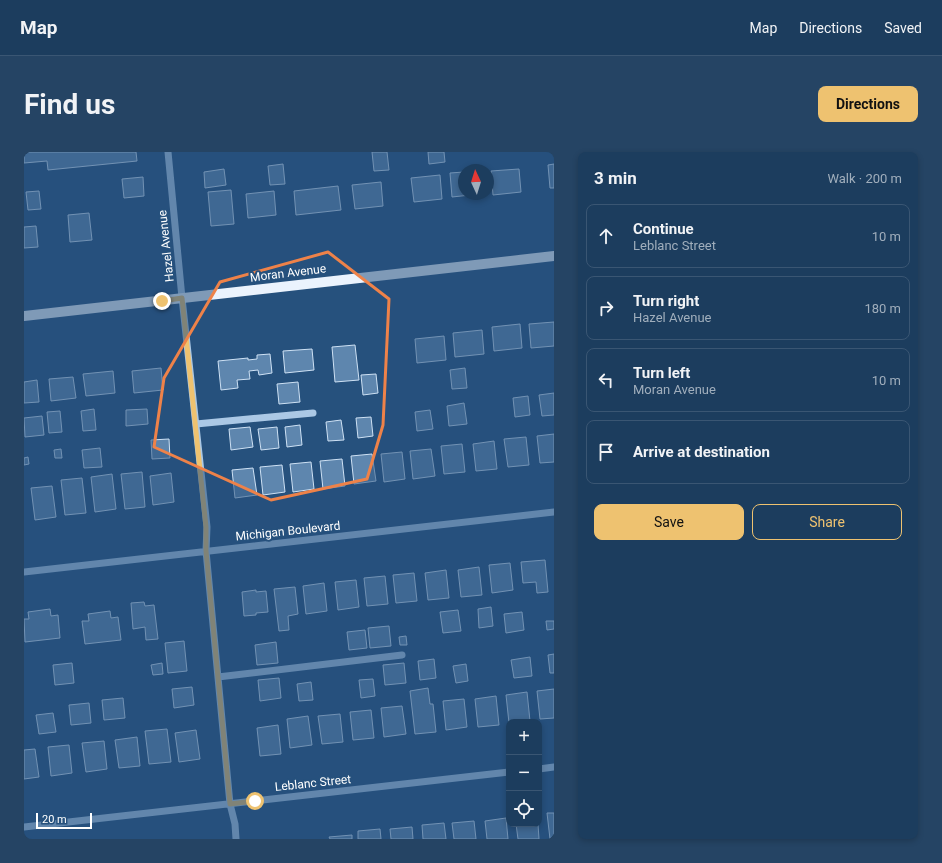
<!DOCTYPE html>
<html lang="en">
<head>
<meta charset="utf-8">
<style>
  :root { --surface:#1c3d5e; --page:#254464; --text:#f1f3f6; --muted:#a0aebc; --line:#3a5673; --accent:#eec270 }
  body { margin:0; font-family:Roboto,sans-serif; background:var(--page); color:var(--text) }
  .controls { position:absolute; right:12px; bottom:12px; display:grid; overflow:hidden; border-radius:8px; box-shadow:0 2px 6px #0003 }
  .controls button { width:36px; height:36px; display:grid; place-items:center; padding:0; border:0; border-bottom:1px solid var(--line); background:var(--surface); color:var(--text); font:20px sans-serif }
  .compass { position:absolute; left:434px; top:12px; width:36px; height:36px; border-radius:50%; background:var(--surface); box-shadow:0 2px 6px #0003; rotate:356deg }
  .scale { position:absolute; left:12px; bottom:10px; width:56px; box-sizing:border-box; padding-left:4px; border:2px solid #fff; border-top:0; font-size:11px; line-height:14px; white-space:nowrap; color:#fff; -webkit-text-stroke:3px #26517d; paint-order:stroke }
  .stop { position:absolute; width:12px; height:12px; margin:-9px; border:3px solid #eec270; border-radius:50%; background:#fff }
  .stop.end { background:#eec270; border-color:#fff; box-shadow:0 1px 4px #0008 }
  .list { margin:0; padding:0; list-style:none }
  h2 { display:flex; justify-content:space-between; align-items:center; height:52px; margin:0; padding:0 16px; font-size:17px }
  h2 small { font-size:13px; font-weight:400; color:var(--muted) }
  .list li { display:grid; grid-template-columns:26px 1fr auto; gap:12px; align-items:center; box-sizing:border-box; height:64px; margin:0 8px 8px; padding:0 8px; border:1px solid var(--line); border-radius:8px }
  .list b { display:block; font-size:15px; white-space:nowrap }
  .list p { margin:0; font-size:13px; white-space:nowrap; color:var(--muted) }
  .list em { font-size:13px; font-style:normal; color:var(--muted) }
  .actions { display:flex; gap:8px; padding:12px 16px }
  .actions a { flex:1; padding:9px 0; border:1px solid var(--accent); border-radius:8px; text-align:center; font-size:14px; color:var(--accent) }
  .actions .main { background:var(--accent); color:#111 }
  .icon { flex:none; width:22px; height:22px; fill:none; stroke:currentColor; stroke-width:2; stroke-linecap:round; stroke-linejoin:round }
  .map { position:relative; flex:none; width:530px; height:687px; overflow:hidden; border-radius:8px }
  header { display:flex; align-items:center; gap:24px; box-sizing:border-box; height:56px; padding:0 20px; background:var(--surface); border-bottom:1px solid var(--line) }
  header strong { font-size:19px }
  nav { display:flex; gap:22px; margin-inline-start:auto; font-size:14px }
  .intro { display:flex; align-items:center; justify-content:space-between; box-sizing:border-box; height:96px; padding:0 24px }
  h1 { margin:0; font-size:28px }
  .button { padding:10px 18px; border-radius:8px; background:var(--accent); color:#111; font-size:14px; font-weight:700 }
  main { display:flex; gap:24px; padding:0 24px }
  aside { flex:1; background:var(--surface); border-radius:8px; box-shadow:0 2px 6px #0003 }
  .map>svg:first-child { display:block }
</style>
</head>
<body>
<header>
<strong>Map</strong>
<nav><a>Map</a><a>Directions</a><a>Saved</a></nav>
</header>
<div class="intro"><h1>Find us</h1><a class="button">Directions</a></div>
<main>
<div class="map">
<svg width="530" height="687" viewBox="0 0 530 687">
  <rect width="100%" height="100%" fill="#26517d"/>
  <path fill="#5e86ae" stroke="#cee1f4" d="M0,0h112l1,9 -89,9 -1,-9 -23,2z
    M348,0h15l2,18 -15,1z
    M404,0h16l1,10 -16,2z
    M259,12l2,20 -15,1 -2,-19z
    M530,12v24h-4l-2,-23z
    M200,17l2,16 -21,3 -1,-16z
    M495,17l2,23 -28,3 -2,-24z
    M440,20v22h16l-28,3 -2,-24z
    M416,23l2,24 -28,3 -3,-24z
    M119,25l1,19 -20,2 -2,-19z
    M357,30l2,24 -28,3 -3,-24z
    M314,34l3,24 -45,5 -2,-24z
    M207,38l3,34 -23,2 -3,-34z
    M15,39l2,18 -13,1 -2,-18z
    M250,39l2,24 -28,3 -2,-24z
    M65,61l3,27 -22,2 -2,-27z
    M12,74l2,21 -14,1v-21z
    M530,170v24l-23,2 -2,-24z
    M496,172l2,24 -28,3 -2,-24z
    M458,178l2,24 -29,3 -2,-24z
    M420,184l2,24 -29,3 -2,-24z
    M331,193l4,35 -24,2 -3,-35z
    M288,197l2,21 -29,3 -2,-22z
    M246,202l2,19 -13,2 -1,-5 -9,1 1,8 -13,1 1,8 -17,2 -3,-29 30,-3v2l9,-1v-4z
    M137,216l2,22 -29,3 -2,-22z
    M441,216l2,20 -15,1 -2,-19z
    M89,219l2,22 -29,3 -3,-22z
    M352,222l2,19 -15,2 -2,-20z
    M49,225l3,21 -25,3 -2,-22z
    M13,228l2,22 -15,1v-21z
    M274,230l2,20 -21,2 -2,-20z
    M530,241v22l-12,1 -3,-21z
    M504,244l2,19 -15,2 -2,-19z
    M440,251l3,21 -18,2 -2,-20z
    M70,257l2,21 -13,1 -2,-20z
    M123,257l1,15 -22,2v-16z
    M406,258l3,19 -16,2 -2,-19z
    M36,259l2,21 -13,1 -2,-21z
    M18,264l2,19 -19,2 -1,-19z
    M347,265l2,19 -15,2 -2,-20z
    M317,268l3,20 -16,1 -2,-19z
    M276,273l2,20 -15,2 -2,-20z
    M226,275l3,20 -22,3 -2,-21z
    M253,275l2,21 -18,2 -3,-21z
    M530,282v28l-14,1 -3,-27z
    M502,285l3,28 -21,2 -4,-28z
    M145,287l1,19 -18,1 -1,-19z
    M470,289l3,28 -21,2 -3,-27z
    M438,292l3,28 -21,2 -3,-28z
    M76,296l2,19 -18,1 -2,-18z
    M37,297l1,9h-7l-1,-8z
    M407,297l4,27 -22,3 -3,-28z
    M378,300l3,27 -21,3 -3,-28z
    M348,302l4,27 -22,3 -3,-28z
    M4,305l1,7 -5,1v-7z
    M318,307l3,27 -22,3 -3,-28z
    M287,310l3,27 -21,3 -3,-28z
    M258,313l3,27 -22,3 -3,-28z
    M229,316l4,27 -22,3 -3,-28z
    M118,320l3,35 -20,2 -4,-35z
    M147,321l3,29 -21,3 -3,-29z
    M88,322l4,35 -21,3 -4,-35z
    M58,326l4,35 -21,2 -4,-35z
    M28,334l4,31 -21,3 -4,-32z
    M521,408l3,32 -11,1 -1,-11 -13,1 -2,-21z
    M486,411l3,27 -21,3 -3,-28z
    M455,415l3,28 -21,2 -3,-27z
    M422,418l3,28 -21,2 -3,-27z
    M390,421l3,28 -21,2 -3,-28z
    M361,424l3,28 -21,2 -3,-28z
    M332,428l3,27 -21,3 -3,-28z
    M300,431l3,28 -21,3 -3,-28z
    M271,435l3,27 -10,2 1,14 -10,1 -5,-42z
    M232,438v2l10,-1 2,21 -12,1v2l-12,1 -2,-24z
    M120,450l1,4 9,-1 4,34 -12,1 -1,-13 -12,2 -2,-26z
    M467,455l2,19 -14,2 -1,-19z
    M26,457l1,7 7,-1 2,23 -35,4 -1,-23h5l-1,-7z
    M434,458l3,21 -18,2 -3,-21z
    M86,459l1,7 7,-1 3,23 -36,4 -3,-23h7l-1,-7z
    M498,460l2,18 -18,3 -2,-19z
    M522,469h8v8l-7,1z
    M365,474l2,20 -21,2 -2,-20z
    M341,478l2,18 -18,2 -2,-18z
    M382,484l1,9h-7l-1,-8z
    M160,489l3,30 -19,2 -3,-30z
    M252,490l2,21 -21,2 -2,-20z
    M530,502v19h-4l-2,-18z
    M506,505l2,19 -18,2 -3,-18z
    M410,507l2,19 -16,2 -2,-19z
    M48,511l2,20 -19,2 -2,-20z
    M138,511l1,11 -10,1 -2,-10z
    M380,511l2,20 -21,2 -2,-20z
    M442,512l2,17 -12,2 -3,-17z
    M255,526l2,20 -21,3 -2,-21z
    M349,527l2,17 -14,2 -2,-18z
    M287,530l2,18 -14,1 -2,-17z
    M168,535l2,18 -20,3 -2,-19z
    M404,536l2,16h3l3,28 -21,2 -5,-43z
    M530,537v29l-14,1 -3,-28z
    M503,540l3,29 -21,1v1l-3,-28z
    M472,544l3,29 -21,2 -3,-28z
    M99,546l2,20 -21,2 -2,-20z
    M440,547l3,28 -21,3 -3,-29z
    M65,551l2,20 -20,2 -2,-20z
    M378,554l4,28 -22,3 -3,-29z
    M347,558l3,28 -21,2 -3,-28z
    M29,561l3,19 -17,2 -3,-19z
    M316,562l3,28 -21,2 -4,-28z
    M284,564l4,29 -22,3 -3,-29z
    M254,573l3,29 -21,2 -3,-28z
    M143,577l4,33 -22,2 -4,-33z
    M172,578l4,29 -21,3 -4,-29z
    M113,585l3,29 -21,2 -4,-28z
    M80,589l3,28 -21,3 -4,-29z
    M45,593l3,28 -21,3 -3,-29z
    M11,597l4,28 -15,2v-29z
    M523,661h7v26h-4z
    M482,666l2,21h-21l-2,-18z
    M450,669l2,18h-22l-2,-16z
    M420,671l2,16h-23l-1,-14z
    M492,672h22l1,15h-21z
    M388,675l1,12h-22l-1,-10z
    M356,677l1,10h-23v-8z
    M328,683v4h-22l-1,-2z"/>
  <g fill="none" stroke-linecap="round" stroke-linejoin="round">
    <path stroke="#abc8e5" stroke-width="7" d="M144,0l14,146 25,229 -1,24 24,253 5,20 1,15
      M172,272l117,-11
      M0,420l530,-60
      M194,525l184,-22
      M515,617l15,-2
      M0,675l485,-55"/>
    <path stroke="#ebf3fd" stroke-width="10" d="M0,164l530,-60"/>
  </g>
  <g fill="none" stroke-linecap="round" stroke-linejoin="round">
    <path stroke="#eec270" stroke-width="5" d="M138,149l20,-3 24,229v24l24,253 25,-3"/>
  </g>
  <path d="M0 0H530V687H0ZM304,100l61,47 -6,126 -16,54 -96,21 -117,-53 10,-69 56,-96z" fill="#26517d" fill-opacity=".55" fill-rule="evenodd"/>
  <path fill="none" stroke="#ee8249" stroke-width="3" stroke-linejoin="round" d="M304,100l61,47 -6,126 -16,54 -96,21 -117,-53 10,-69 56,-96z"/>
  <g text-anchor="middle" stroke-width="4" stroke-linejoin="round" paint-order="stroke">
    <g font-size="12" fill="#fff" stroke="#26517d">
      <text transform="translate(142 94) rotate(-96)" y="4">Hazel Avenue</text>
      <text transform="translate(264 121) rotate(-7)" y="4">Moran Avenue</text>
      <text transform="translate(264 379) rotate(-6)" y="4">Michigan Boulevard</text>
      <text transform="translate(289 631) rotate(-6)" y="4">Leblanc Street</text>
    </g>
  </g>
</svg>
<div class="controls">
<button>+</button>
<button>−</button>
<button><svg class="icon" aria-label="locate" viewBox="0 0 24 24"><circle cx="12" cy="12" r="6"/><path d="M12 2v4M12 18v4M2 12h4M18 12h4"/></svg></button>
</div>
<svg class="compass" viewBox="-18 -18 36 36"><path d="M0-13l5 13h-10z" fill="#e53935"/><path d="M0 13l5-13h-10z" fill="#a0aebc"/></svg>
<div class="scale">20 m</div>
<div class="stop" style="left:231px;top:649px"></div>
<div class="stop end" style="left:138px;top:149px"></div>
</div>
<aside>
<h2>3 min<small>Walk · 200 m</small></h2>
<ul class="list">
<li><svg class="icon" aria-label="ahead" viewBox="0 0 24 24"><path d="M12 20V5M6 11l6-6 6 6"/></svg><div><b>Continue</b><p>Leblanc Street</p></div><em>10 m</em></li>
<li><svg class="icon" aria-label="right" viewBox="0 0 24 24"><path d="M7 20v-9h11M14 6l5 5-5 5"/></svg><div><b>Turn right</b><p>Hazel Avenue</p></div><em>180 m</em></li>
<li><svg class="icon" aria-label="left" viewBox="0 0 24 24"><path d="M17 20v-9H6M10 6l-5 5 5 5"/></svg><div><b>Turn left</b><p>Moran Avenue</p></div><em>10 m</em></li>
<li><svg class="icon" aria-label="arrive" viewBox="0 0 24 24"><path d="M6 21V4h12l-3 4 3 4H6"/></svg><div><b>Arrive at destination</b></div></li>
</ul>
<div class="actions"><a class="main">Save</a><a>Share</a></div>
</aside>
</main>
</body>
</html>
